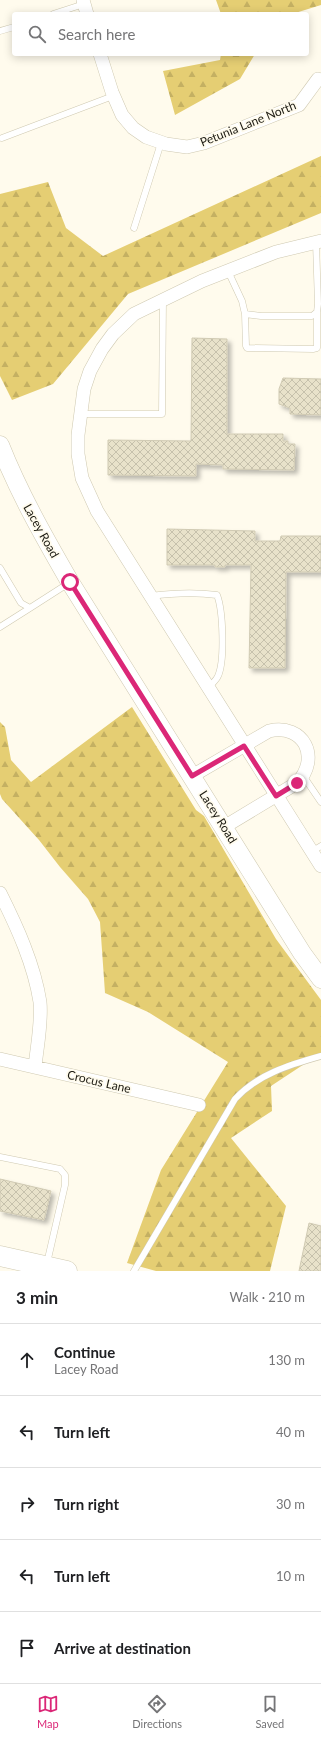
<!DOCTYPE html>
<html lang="en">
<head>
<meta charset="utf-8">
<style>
  :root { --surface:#fff; --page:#f2f2f2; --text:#202124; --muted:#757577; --line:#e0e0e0; --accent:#db2777 }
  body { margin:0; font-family:Lato,sans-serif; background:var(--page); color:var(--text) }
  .stop { position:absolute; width:12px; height:12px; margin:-9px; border:3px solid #db2777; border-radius:50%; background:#fff }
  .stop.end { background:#db2777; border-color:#fff; box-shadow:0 1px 4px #0008 }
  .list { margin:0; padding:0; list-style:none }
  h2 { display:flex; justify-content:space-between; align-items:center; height:52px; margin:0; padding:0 16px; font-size:17px }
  h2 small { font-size:13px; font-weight:400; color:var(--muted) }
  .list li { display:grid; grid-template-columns:26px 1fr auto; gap:12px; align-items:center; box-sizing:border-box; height:72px; padding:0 16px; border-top:1px solid var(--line) }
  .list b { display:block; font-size:15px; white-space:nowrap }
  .list p { margin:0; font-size:13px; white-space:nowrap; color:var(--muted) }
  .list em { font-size:13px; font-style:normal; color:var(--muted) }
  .icon { flex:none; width:22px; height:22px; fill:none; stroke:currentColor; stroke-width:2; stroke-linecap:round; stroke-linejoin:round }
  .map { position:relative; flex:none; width:321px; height:1271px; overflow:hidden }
  .search { position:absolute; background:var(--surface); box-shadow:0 2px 10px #0003; left:12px; right:12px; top:12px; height:44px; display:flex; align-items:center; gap:10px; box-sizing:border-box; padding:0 14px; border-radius:4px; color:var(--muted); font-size:15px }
  .sheet { height:412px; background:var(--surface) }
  nav { display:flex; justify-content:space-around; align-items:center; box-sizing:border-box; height:56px; border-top:1px solid var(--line); background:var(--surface); font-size:11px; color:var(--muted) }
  nav a { display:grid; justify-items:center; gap:2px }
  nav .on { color:var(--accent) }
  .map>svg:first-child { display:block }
</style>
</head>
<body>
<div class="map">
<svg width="321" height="1271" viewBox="0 0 321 1271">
  <defs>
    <pattern id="forest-firs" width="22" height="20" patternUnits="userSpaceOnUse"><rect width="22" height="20" fill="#e5ce73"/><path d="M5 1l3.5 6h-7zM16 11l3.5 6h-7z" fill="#c4b062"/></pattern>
    <pattern id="building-cross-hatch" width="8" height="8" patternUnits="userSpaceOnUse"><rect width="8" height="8" fill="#e8e2ca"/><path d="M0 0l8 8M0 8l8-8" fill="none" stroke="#c6c1ac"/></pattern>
    <filter id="shadow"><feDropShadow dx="3.5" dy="3.5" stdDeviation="2" flood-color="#0004"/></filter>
  </defs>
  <rect width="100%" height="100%" fill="#fffbed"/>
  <path fill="url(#forest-firs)" d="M216,0h105v5l-29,9h-71z
    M221,54h34l-15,25 -65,36 -12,-44 57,-11z
    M321,156v57l-193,81 -75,90 -41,16 -12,-24v-182l48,-12 18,46 37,28z
    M132,707l64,103 8,6 72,123 45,61v53l-50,33 1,25 -41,27 55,68 -16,65h-114l-29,-8 34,-93 67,-108 -80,-50 -43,-19 -5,-71 -12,-23 -28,-32 -21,-27 -37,-41 -2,-5v-72l5,5 6,33 20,22z"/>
  <path fill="url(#building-cross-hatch)" stroke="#d0cab3" filter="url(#shadow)" d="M192,338l35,1v95h56v7h5v3h7l-1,26 -71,-1v-4l-27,-1v12l-88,-1v-35l83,1z
    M283,378l38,1v36l-31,-1v-6l-11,-4v-15z
    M167,529l88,2v10h25l1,-5h40v36h-35l-1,96h-36l2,-103h-26v2h-10v-2h-48z
    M0,1179l51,12 -7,29 -44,-9z
    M309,1223l12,3v45h-22z"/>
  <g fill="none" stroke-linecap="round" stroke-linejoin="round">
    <g stroke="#cfc9b1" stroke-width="7">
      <path id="lane" d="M53,14l31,-10
        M0,31l14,-4
        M2,138l111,-42
        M134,228l27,-85
        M228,271l14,30 3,13 16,2h51l5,-4 1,-8 -2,-62
        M245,314l1,32 1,2 66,1 4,-1v-36
        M81,414h81l1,-115
        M0,568l21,35 9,5 39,-25
        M151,596c22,-3 44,-4 66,-1 6,15 8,66 1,81 -2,5 -7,8 -10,12
        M0,627l30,-19
        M304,777l17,25
        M311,852l10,-6
        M0,1157l60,12 5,6v10l-18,78
        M134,1271l101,-172c23,-25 54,-34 86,-43"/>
    </g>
    <g stroke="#cfc9b1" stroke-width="14">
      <path id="street" d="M83,0l4,14
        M100,54l12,38 10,23 11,13 13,9 20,7 21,3 17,-4 95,-38 19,-26
        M321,241l-45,11 -74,29 -68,33 -21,20 -11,15 -12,22 -6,18 -6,46v19l4,24 15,33 224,355
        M192,776l77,-45c35,-8 52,27 28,52l-73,44
        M0,893c17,34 34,71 40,109 2,21 -3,44 -5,65
        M0,1059l199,46"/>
    </g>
    <g stroke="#cfc9b1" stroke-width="19">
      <path id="secondary" d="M0,445c19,48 44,92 70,137l232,371 19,26"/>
    </g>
    <g stroke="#cfc9b1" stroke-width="21">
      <path id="primary" d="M0,1256l67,15"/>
    </g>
    <use href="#lane" stroke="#fff" stroke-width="6"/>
    <use href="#street" stroke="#fff" stroke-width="13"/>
    <use href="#secondary" stroke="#fff" stroke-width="18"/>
    <use href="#primary" stroke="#fff" stroke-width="20"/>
  </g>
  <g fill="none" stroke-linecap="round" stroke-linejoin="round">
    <path stroke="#db2777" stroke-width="5" d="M70,582l122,194 52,-30 32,50 21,-13"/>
  </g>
  <g text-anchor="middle" stroke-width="3.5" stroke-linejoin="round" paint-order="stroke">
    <g font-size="12" fill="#1c1a12" stroke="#fffbed">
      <text transform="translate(248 124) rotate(-22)" y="4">Petunia Lane North</text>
      <text transform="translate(41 531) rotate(61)" y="4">Lacey Road</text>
      <text transform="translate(218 817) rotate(58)" y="4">Lacey Road</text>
      <text transform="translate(99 1082) rotate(13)" y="4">Crocus Lane</text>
    </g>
  </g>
</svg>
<div class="stop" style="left:70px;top:582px"></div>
<div class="stop end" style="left:297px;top:783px"></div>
<div class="search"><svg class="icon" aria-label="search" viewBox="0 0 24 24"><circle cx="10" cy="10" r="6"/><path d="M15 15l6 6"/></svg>Search here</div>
</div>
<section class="sheet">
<h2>3 min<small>Walk · 210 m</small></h2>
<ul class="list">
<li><svg class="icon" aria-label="ahead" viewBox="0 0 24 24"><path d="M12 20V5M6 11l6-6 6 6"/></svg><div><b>Continue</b><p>Lacey Road</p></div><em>130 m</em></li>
<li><svg class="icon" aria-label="left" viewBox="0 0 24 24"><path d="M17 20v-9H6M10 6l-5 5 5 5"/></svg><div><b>Turn left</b></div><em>40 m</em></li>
<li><svg class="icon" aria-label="right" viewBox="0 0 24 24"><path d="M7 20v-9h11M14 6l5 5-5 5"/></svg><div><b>Turn right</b></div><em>30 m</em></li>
<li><svg class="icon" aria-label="left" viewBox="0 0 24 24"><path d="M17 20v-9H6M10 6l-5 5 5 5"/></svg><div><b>Turn left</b></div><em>10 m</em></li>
<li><svg class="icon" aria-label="arrive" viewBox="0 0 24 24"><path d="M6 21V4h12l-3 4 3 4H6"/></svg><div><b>Arrive at destination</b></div></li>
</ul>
</section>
<nav>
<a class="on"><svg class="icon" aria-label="map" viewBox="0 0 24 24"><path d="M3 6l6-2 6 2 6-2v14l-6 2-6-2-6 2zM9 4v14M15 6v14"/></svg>Map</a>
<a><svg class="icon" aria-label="directions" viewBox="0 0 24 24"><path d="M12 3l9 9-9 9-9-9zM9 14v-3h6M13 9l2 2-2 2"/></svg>Directions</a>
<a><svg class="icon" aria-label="saved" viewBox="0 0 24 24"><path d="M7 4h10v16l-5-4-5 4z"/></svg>Saved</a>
</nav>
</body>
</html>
